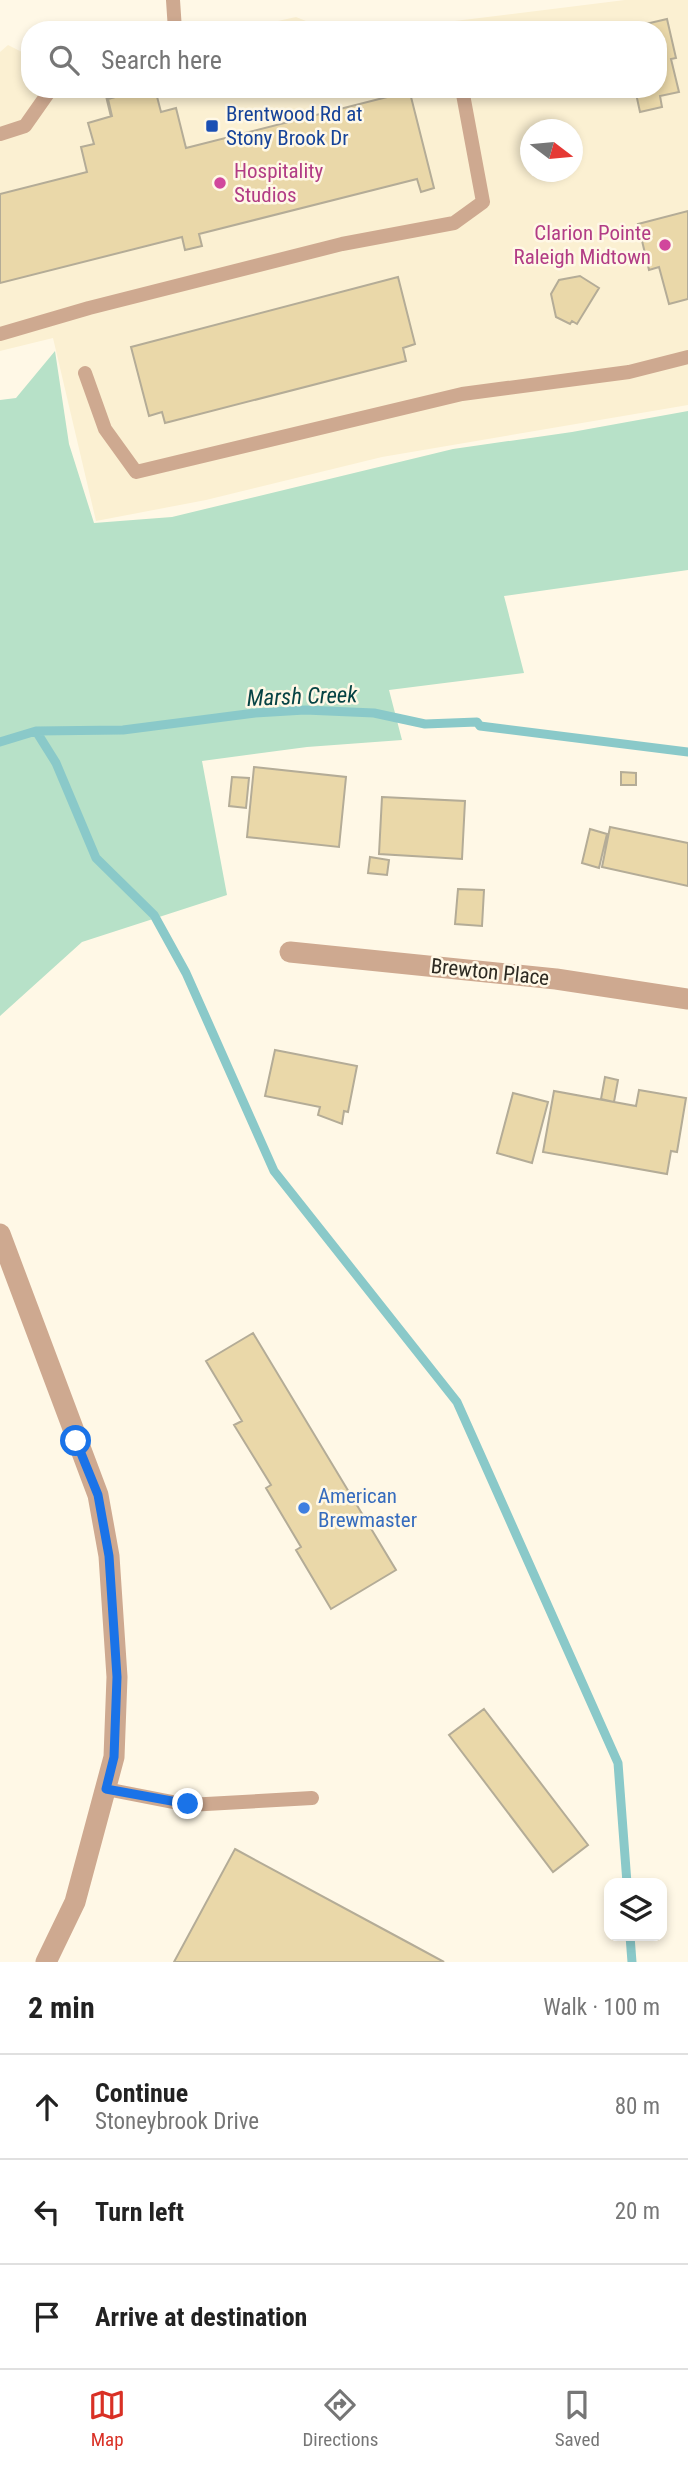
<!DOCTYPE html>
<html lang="en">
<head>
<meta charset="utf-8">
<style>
  :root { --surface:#fff; --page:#f2f2f2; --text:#222; --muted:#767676; --line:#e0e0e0; --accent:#d93025 }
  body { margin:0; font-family:"Roboto Condensed",sans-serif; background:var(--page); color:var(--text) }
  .controls { position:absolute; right:21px; bottom:21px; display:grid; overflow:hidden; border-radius:14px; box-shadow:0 4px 10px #0003 }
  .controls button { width:63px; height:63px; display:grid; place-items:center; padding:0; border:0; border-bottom:2px solid var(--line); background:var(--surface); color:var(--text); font:35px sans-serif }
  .compass { position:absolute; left:520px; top:119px; width:63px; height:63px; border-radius:50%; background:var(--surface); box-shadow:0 4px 10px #0003; rotate:106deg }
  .stop { position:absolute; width:21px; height:21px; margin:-16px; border:5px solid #1a73e8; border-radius:50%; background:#fff }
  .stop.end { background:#1a73e8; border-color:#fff; box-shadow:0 2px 7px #0008 }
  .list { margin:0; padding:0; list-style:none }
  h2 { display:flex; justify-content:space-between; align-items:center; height:91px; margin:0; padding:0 28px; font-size:30px }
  h2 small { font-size:23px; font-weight:400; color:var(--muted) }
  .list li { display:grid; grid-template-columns:46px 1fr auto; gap:21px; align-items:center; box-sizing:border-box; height:105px; padding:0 28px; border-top:2px solid var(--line) }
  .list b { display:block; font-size:26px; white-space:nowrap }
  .list p { margin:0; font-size:23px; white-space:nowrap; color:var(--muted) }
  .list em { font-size:23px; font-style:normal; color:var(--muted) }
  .icon { flex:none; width:38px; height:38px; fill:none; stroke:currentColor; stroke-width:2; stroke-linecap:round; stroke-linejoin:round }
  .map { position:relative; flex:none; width:688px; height:1962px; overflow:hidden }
  .search { position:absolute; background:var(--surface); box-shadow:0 4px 10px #0003; left:21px; right:21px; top:21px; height:77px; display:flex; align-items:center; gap:18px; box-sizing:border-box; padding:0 24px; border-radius:28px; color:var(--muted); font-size:26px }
  .sheet { height:406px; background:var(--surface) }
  nav { display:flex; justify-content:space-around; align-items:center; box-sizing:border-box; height:98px; border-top:2px solid var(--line); background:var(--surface); font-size:19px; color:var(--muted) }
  nav a { display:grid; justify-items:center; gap:4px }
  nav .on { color:var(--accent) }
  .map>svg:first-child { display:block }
</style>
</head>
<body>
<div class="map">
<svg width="688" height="1962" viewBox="0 0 688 1962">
  <rect width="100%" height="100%" fill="#fff8e6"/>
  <path fill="#fbf0d2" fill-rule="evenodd" d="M625,0h63v405l-306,52 -176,43 -110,21 -43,-183 -53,13v-299l8,-7 22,11v33h628v-59h-277zM530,130h42v42h-42z
    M296,17l15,6 2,7h-76z"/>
  <path fill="#b7e1c8" d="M55,351l14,93 25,79 78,-6 281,-68 119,-17 116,-21v159l-184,26 20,77 -135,17 13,50 -95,7 -105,14 25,134 -145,47 -82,74v-616l16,-2z"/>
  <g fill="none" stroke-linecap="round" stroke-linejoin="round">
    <path stroke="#8ac9c9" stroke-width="9" d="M36,731l20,32 40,95 58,57 32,58 88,198 183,231 161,361 9,120
      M0,742l36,-11 87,-1 132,-17 50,-3 69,3 51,11 52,-2 3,4 208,26
      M630,1936l2,26"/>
  </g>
  <path fill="#ead8a9" stroke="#b4ac97" stroke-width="2" d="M667,19l9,39 -5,1 8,33 -19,4 2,11 -22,5 -5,-23h23v-59h-38z
    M137,89h7l-36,10 3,18 -5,-21z
    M144,89h11l6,23 15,-4 10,40 209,-53 -2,-6h16l25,99 -13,4 -4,-13 -218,55 3,12 -17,4 -3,-13 -182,46v-89l87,-22 -6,-25 13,-3 -6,-21 24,-7 -4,-17z
    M688,211v88l-19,5 -10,-37 -10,3 -11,-46z
    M580,276l19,12 -22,36 -5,-3 -2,3 -14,-7 -5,-23 8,-14z
    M398,277l17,67 -12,4 3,13 -241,62 -3,-11 -13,4 -18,-69z
    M254,767l92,10 -7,70 -92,-10z
    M621,772l15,1v12h-15z
    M232,777l17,1 -3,30 -17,-2z
    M382,797l83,4 -3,58 -83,-5z
    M610,827l78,16v43l-86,-19z
    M590,829l17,5 -8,34 -17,-5z
    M370,857l19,3 -2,15 -19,-2z
    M458,889l26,1 -2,36 -27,-2z
    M275,1050l82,16 -9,46 -4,-1 -2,13 -24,-9 2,-8 -55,-11z
    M605,1077l13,3 -4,22 -13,-3z
    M639,1090l47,8 -9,54 -6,-1 -4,23 -124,-22 11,-61 82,15z
    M513,1093l35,9 -16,61 -35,-10z
    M253,1333l143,237 -65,39 -35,-59 5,-3 -35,-59 5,-3 -37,-60 8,-4 -36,-60z
    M484,1709l104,136 -35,27 -104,-137z
    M235,1849l174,94 35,19h-270z"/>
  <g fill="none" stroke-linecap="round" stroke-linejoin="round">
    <path stroke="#cea990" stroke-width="14" d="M173,0l2,30
      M0,134l25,-8 26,-37
      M0,334l89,-26 253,-64 112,-21 29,-21 -21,-113
      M85,373l20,56 31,43 326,-78 167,-22 59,-15
      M106,1789l82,16 124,-7"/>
    <path stroke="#cea990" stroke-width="21" d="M290,952l266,27 132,20
      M0,1234l98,261 11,61 8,121 -3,80 -39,145 -29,60"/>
  </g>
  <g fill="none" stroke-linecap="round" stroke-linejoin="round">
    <path stroke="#1a73e8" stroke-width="9" d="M76,1441l22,54 11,61 8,121 -3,80 -8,32 82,15"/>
  </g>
  <rect fill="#1a4fb4" stroke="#fff8e6" stroke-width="2.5" x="205" y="119" width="14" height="14" rx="3.5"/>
  <g fill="#d1479c" stroke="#fff8e6" stroke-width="2.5">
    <circle cx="220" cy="183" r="7"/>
    <circle cx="665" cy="245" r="7"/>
  </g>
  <circle fill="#3f7fe0" stroke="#fff8e6" stroke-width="2.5" cx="304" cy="1508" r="7"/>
  <g text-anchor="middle" stroke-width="5" stroke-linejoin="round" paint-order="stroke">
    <g font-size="21" fill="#164399" stroke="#fff8e6" text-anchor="start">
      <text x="226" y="121">Brentwood Rd at<tspan x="226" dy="24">Stony Brook Dr</tspan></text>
    </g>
    <g font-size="21" fill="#b23c85" stroke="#fff8e6" text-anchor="start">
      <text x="234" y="178">Hospitality<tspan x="234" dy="24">Studios</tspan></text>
      <text x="651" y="240" text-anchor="end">Clarion Pointe<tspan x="651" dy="24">Raleigh Midtown</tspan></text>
    </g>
    <g font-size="21" fill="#2e2b23" stroke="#fff8e6">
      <text transform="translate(490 972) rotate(6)" y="7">Brewton Place</text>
    </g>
    <g font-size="21" fill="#366cbe" stroke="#fff8e6" text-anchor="start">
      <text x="318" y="1503">American<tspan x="318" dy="24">Brewmaster</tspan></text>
    </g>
    <g font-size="23" font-style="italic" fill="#064344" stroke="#fff8e6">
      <text transform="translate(302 696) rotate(-2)" y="8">Marsh Creek</text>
    </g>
  </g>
</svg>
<div class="controls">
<button><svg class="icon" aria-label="layers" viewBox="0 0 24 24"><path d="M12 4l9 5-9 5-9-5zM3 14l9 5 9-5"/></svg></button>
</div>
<svg class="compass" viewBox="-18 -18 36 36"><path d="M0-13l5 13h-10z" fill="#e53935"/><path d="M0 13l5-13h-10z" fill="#767676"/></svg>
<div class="stop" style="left:76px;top:1441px"></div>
<div class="stop end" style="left:188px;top:1804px"></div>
<div class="search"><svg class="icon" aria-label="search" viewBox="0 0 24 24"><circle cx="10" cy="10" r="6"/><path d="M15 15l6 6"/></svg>Search here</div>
</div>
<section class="sheet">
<h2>2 min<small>Walk · 100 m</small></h2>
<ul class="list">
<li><svg class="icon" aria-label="ahead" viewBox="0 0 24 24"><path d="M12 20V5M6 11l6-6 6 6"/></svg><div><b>Continue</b><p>Stoneybrook Drive</p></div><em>80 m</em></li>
<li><svg class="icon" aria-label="left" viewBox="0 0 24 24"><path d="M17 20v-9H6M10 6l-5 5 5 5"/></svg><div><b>Turn left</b></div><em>20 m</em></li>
<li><svg class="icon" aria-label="arrive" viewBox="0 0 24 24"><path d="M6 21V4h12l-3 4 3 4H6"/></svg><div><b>Arrive at destination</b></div></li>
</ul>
</section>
<nav>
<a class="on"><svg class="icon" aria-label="map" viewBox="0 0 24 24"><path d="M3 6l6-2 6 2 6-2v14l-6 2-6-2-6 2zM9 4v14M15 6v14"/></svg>Map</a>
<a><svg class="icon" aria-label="directions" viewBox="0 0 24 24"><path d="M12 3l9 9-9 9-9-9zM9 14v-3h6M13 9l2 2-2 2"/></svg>Directions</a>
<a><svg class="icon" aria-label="saved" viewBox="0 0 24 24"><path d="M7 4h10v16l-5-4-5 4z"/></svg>Saved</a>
</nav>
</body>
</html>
